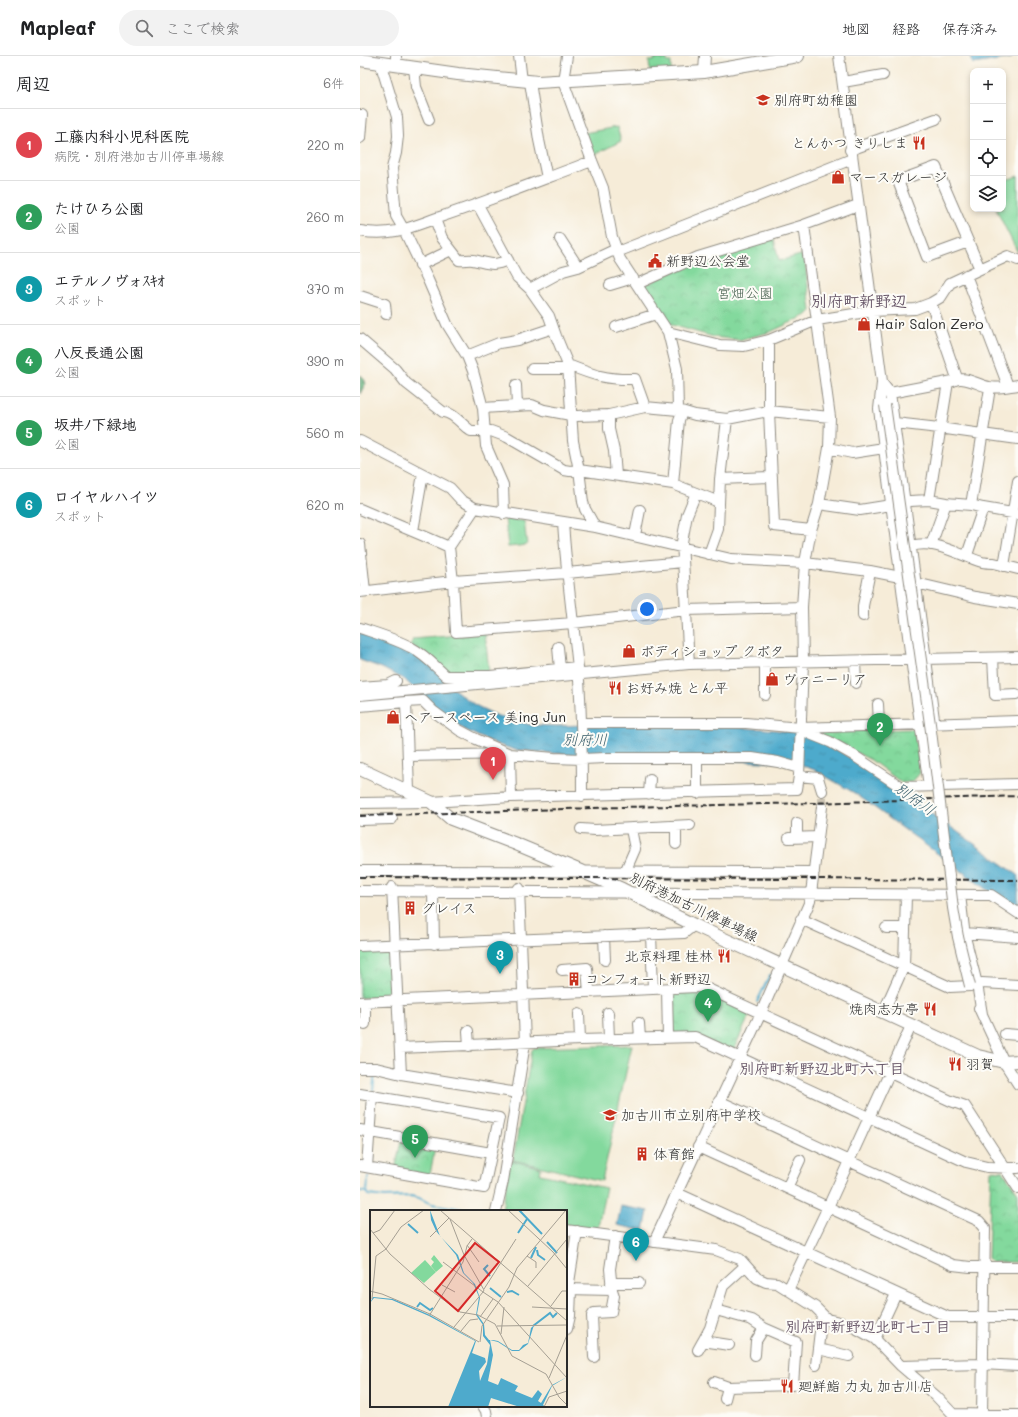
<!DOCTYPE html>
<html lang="ja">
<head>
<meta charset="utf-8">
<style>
  :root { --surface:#fff; --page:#f2f2f2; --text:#202124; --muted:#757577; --line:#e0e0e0; --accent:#b45309 }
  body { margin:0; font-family:Mali,"Klee One",sans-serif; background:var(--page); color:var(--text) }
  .controls { position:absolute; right:12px; top:12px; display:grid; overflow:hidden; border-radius:8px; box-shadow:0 2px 6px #0003 }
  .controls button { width:36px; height:36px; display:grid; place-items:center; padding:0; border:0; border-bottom:1px solid var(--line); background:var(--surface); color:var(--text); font:20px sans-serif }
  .you { position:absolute; left:287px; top:553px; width:14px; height:14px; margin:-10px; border:3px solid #fff; border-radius:50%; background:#1a73e8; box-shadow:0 0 0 6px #1a73e833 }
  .badge { display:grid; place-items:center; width:26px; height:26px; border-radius:50%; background:var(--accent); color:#fff; font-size:13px; font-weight:700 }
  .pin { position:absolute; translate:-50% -33px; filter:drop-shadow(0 1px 2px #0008) }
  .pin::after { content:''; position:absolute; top:21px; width:14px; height:12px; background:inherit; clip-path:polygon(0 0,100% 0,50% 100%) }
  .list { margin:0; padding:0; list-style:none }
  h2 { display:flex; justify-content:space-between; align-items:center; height:52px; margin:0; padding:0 16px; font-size:17px }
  h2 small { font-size:13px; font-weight:400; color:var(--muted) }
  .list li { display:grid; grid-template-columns:26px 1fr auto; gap:12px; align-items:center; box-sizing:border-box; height:72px; padding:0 16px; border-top:1px solid var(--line) }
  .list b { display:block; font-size:15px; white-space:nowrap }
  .list p { margin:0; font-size:13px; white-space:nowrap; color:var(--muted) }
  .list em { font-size:13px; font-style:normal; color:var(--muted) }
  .icon { flex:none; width:22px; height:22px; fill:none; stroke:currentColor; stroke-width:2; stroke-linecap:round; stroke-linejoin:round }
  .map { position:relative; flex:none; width:658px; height:1361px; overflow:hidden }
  header { display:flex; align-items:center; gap:24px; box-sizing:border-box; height:56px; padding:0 20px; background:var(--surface); border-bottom:1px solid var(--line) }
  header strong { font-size:19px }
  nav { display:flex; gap:22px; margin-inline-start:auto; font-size:14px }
  .search { width:280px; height:36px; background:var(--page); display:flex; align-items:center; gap:10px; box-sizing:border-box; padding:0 14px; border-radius:22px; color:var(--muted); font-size:15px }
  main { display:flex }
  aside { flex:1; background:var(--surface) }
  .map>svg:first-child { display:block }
</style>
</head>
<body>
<header>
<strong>Mapleaf</strong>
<div class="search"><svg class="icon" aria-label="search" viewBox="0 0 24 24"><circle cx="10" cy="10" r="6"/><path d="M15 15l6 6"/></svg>ここで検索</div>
<nav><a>地図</a><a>経路</a><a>保存済み</a></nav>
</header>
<main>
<aside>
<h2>周辺<small>6件</small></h2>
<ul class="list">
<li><span class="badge" style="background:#e0444e">1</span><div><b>工藤内科小児科医院</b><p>病院 · 別府港加古川停車場線</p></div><em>220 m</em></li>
<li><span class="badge" style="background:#2e9e5b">2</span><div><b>たけひろ公園</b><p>公園</p></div><em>260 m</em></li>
<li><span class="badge" style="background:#0f9aa8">3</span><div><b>エテルノヴォｽｷｵ</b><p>スポット</p></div><em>370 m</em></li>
<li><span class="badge" style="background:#2e9e5b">4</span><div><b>八反長通公園</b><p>公園</p></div><em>390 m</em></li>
<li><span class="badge" style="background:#2e9e5b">5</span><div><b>坂井ﾉ下緑地</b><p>公園</p></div><em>560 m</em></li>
<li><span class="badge" style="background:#0f9aa8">6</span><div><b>ロイヤルハイツ</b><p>スポット</p></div><em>620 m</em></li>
</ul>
</aside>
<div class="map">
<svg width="658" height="1361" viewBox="0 0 658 1361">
  <defs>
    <pattern id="forest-firs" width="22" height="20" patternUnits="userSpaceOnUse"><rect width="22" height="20" fill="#6ab984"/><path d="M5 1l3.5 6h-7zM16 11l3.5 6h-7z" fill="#57976c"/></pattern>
    <pattern id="park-crowns" width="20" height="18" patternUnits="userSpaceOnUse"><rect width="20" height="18" fill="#83d99d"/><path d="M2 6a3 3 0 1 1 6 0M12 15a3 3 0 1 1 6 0" fill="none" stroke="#71ba87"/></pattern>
    <pattern id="water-ripples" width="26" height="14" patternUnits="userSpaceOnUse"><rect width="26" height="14" fill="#4eaacc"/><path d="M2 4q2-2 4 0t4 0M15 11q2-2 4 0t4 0" fill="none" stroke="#418ba6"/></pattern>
  </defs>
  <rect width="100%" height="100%" fill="#fdfcf7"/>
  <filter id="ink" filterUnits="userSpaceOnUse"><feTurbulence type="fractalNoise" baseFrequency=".025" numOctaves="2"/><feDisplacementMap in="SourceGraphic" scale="8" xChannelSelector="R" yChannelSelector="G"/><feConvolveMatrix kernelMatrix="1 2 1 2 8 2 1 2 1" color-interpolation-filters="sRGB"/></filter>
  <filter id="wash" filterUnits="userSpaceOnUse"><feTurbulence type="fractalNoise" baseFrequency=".012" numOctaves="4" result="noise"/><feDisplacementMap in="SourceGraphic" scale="16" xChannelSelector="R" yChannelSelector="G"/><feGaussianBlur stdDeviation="0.9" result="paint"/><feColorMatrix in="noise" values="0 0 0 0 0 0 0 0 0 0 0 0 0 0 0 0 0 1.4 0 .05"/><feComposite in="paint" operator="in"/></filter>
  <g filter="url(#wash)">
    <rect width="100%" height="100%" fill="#f6ecd8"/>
    <path fill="#83d99d" stroke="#578264" d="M257,71l4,14 -27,14 -10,-22z
      M658,120v77l-22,-44h7v-28z
      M145,463l19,2 3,24 -19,2z
      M272,989l-30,136 -89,-21 19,-110 2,-2z
      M150,1104l31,8 -1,6 66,14 -9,43 -31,-5v-15h-64z"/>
    <path fill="url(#forest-firs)" stroke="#4a7258" d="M0,319l3,3 2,6 -5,10z"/>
    <path fill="url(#park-crowns)" stroke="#578264" d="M294,3h13v3h4v9l-21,1 -1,-11h5z
      M414,183l5,22 25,-7 7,57 -4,4 -37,17 -31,8 -25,-3 -49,-14 -22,-37 55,-26z
      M125,577l4,40 -43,-1 -35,-27 2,-6z
      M554,673l6,44 -8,9 -10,1 -31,-23 -55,-28z
      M28,892l5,4 1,40 -3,5 -31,1v-49z
      M340,934l51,22 -18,39 -61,-17 -1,-42z
      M41,1085l34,6 -5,28 -35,-5z
      M631,1114l12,1 15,22v69h-26l-4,-4z"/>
    <path fill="url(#water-ripples)" stroke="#3c6a7c" d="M611,0h40l1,2 -39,6z
      M0,574l45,17 31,23 19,20 20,15 23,11 33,9 28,1 25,-1 122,1 59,3 31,3 39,16 113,77 70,50v34l-24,-14 -138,-101 -41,-24 -20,-7 -211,-7 -69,-6 -22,-7 -28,-13 -26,-17 -34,-33 -23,-12 -22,-8z
      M261,1150l27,5 -4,20 -27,-6z"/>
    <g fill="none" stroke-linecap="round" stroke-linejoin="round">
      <path stroke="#4eaacc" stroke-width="2" d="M397,946l13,-27
        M13,1034l2,-17
        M149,1060c-3,-6 -1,-12 3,-16
        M0,1135l6,1 2,3 17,2 26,-1 8,2 13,6 43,7
        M7,1137l1,-16
        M136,1350l3,6"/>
    </g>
  </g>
  <g filter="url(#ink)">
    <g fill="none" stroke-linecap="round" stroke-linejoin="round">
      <path stroke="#cdc5b5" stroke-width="10" stroke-dasharray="10 5" stroke-linecap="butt" d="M462,751v-16"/>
      <g stroke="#908c82" stroke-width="12">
        <path id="minor" d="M159,0l3,25
          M207,0l-4,25 29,80 11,27 9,49 8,22 48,73 9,37 1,41
          M479,0l44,333
          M20,6l17,55 1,19 -2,17 -4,15 4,48 8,14 24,50 19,44 20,32 6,15 10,37 3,38 17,39 1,29
          M36,9v-9
          M54,11l2,20 13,33
          M344,16l1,-16
          M170,26l9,58 8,38
          M483,26l40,-7
          M0,59h2l-2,23
          M490,94l86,-31
          M118,149l39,72 13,12 19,27 7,20 12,29 5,76 6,29 4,32 2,7 10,18
          M75,163l7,19 17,22c5,1 9,-1 14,0 15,3 19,7 35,0
          M0,175c32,6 51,-4 80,-14 51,-17 101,-37 152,-56
          M200,183l18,28
          M608,186l-41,15 -29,-76 38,-14 44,102
          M60,209l31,-15
          M606,219l42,111
          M277,228l61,-27 106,-32 54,-20
          M250,229l23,-7
          M170,233l33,-18 15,-4 34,-16 5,1 235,-93
          M0,240l25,8 1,10
          M571,247l26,75
          M256,271l40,-13
          M308,276l52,13 24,1 25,-6 48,-20 55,-9 43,-2 16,-6 10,-6 9,-14 58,-27 10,4
          M0,283l35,30 11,14 37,29c10,0 20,14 28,19h20l16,6 57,33 6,1 9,-1 94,14
          M409,284v71l5,115 37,4
          M107,300l32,-13 18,-3 36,-12
          M208,309c25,10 39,15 67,14l10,28
          M172,313h35
          M522,327l8,10 44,326
          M522,327l-3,26 32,250 18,127
          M156,329l1,21
          M530,337l63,-12c11,-6 25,4 36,6 9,2 20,-1 29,-2
          M123,352l49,-3 12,5 32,6 33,-1 36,-8 33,3 17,5 32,4 42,-8 61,6
          M322,356l-3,8 -6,64 46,18
          M249,359v14l5,22 2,24
          M535,367l44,5 79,11
          M0,385l90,47 11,12 14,8 120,19 136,32 74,4 65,8 30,6
          M469,392l23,5 32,-5
          M360,423l52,-2
          M569,444l19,-118
          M545,447l5,-2 19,-1 17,3 25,2 12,3 35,6
          M459,448l41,6 31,-5
          M611,449l19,-117
          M115,452l-26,39 4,34 3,51 117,-9 113,-13 116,-3
          M0,453c30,13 60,25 89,38
          M203,466c3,49 10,97 15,146 4,43 4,85 4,128
          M53,475l10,-57
          M275,479l5,-25
          M0,488l5,47
          M571,489l15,-42
          M551,490c25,-7 47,9 71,16 4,1 8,1 12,1 8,2 16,4 24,6
          M349,498l9,-25 2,-50 7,-60
          M607,499l16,-47
          M644,510l14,-85
          M556,527l59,14 43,7
          M0,536l93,-11 114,-8 116,-11
          M503,560v-10l7,-35
          M0,572c18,6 36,11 52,20 13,7 23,18 34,28h44l87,-9
          M198,591l2,22
          M633,602l2,37 21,-1
          M495,605l1,22
          M405,607v32
          M329,608l-7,-122 5,-27 9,-22
          M0,631l28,-2 8,-4
          M0,639l329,-31 329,-7
          M46,646l17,-1 10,10 26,19 17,9 34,15 44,4 28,1 23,-1h147l26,4 21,6
          M518,648l1,20
          M0,650l46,-4 3,89
          M221,667h165l54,5 218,-7
          M440,672l10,6 20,8 23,13 48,32 117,-3
          M48,700l102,-2 1,43
          M337,702v35
          M439,720l19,2 4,13
          M289,738l1,-15
          M0,747l71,-1 80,-5 286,-8 2,-13 4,-114 -1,-55 3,-44 6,-33 8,-26 10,-56 1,-31 -26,-192
          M0,764l32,-1
          M316,770v18
          M221,773l14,1 95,-5
          M437,781v-14
          M429,782l29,-1
          M0,815l454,1
          M265,816l10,-23 -4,-20
          M32,831l9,187
          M0,835c207,0 414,3 621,4h10l27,18
          M73,835l1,53
          M600,839l5,42 12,47 5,30
          M441,863l149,68 20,-1 12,-3 36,2
          M526,872h19
          M604,877l54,4
          M291,878l2,55
          M244,880l1,24
          M0,890l324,-13 10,-8
          M202,914l25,-2 2,24
          M307,933l1,48
          M0,946l337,-15 9,1 245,113 14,5 53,82
          M5,946v22
          M619,952l25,54 14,22
          M248,957l1,26
          M523,957l21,-47 2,-71
          M219,958l1,26
          M279,967l1,15
          M108,975l1,15
          M645,978l13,1
          M40,992l180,-8 115,-3 271,125 21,5 31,1
          M0,1012h16l25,6 117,19
          M0,1038l139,24 -15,70 -124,-22
          M359,1045l260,120 6,7 -3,186
          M0,1074l131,23
          M338,1091l255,118 17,2h48
          M7,1111l5,-72
          M427,1132l13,-28
          M317,1137l271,124h70
          M136,1155l7,-30 22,-138 -6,-155
          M206,1174l150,20 24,9 17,19 9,4 11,1 38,24 12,12 21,5 27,15 26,27 35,30 17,18 65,1
          M294,1186l107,-229 49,-112 12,-94
          M251,1227h28
          M206,1233l46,1 -2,-21 5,-33
          M208,1233l9,-58
          M428,1234l40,-83 83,-181
          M207,1273l3,-13 1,-26
          M515,1283l21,-45
          M369,1289l-26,-4 7,-13 13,-42 22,-20
          M458,1293l31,7
          M338,1294l5,-9
          M395,1299l1,-14 8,-13
          M234,1301l-2,-41 2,-3 17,-1 3,-16 -2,-6
          M456,1309l6,-51
          M541,1310l81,-2 36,2
          M354,1326l14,5 65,-2 3,-43 -32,-14 -12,-8 -36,-10
          M365,1343l3,-12
          M123,1350l3,5 1,6"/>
      </g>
      <g stroke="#908c82" stroke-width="14">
        <path id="major" d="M0,4l98,14 80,8 166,-10 94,-16
          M0,713l71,33 20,17 65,25 67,28 39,17 72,36 284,131 26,6 14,-1"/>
      </g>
      <use href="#minor" stroke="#fff" stroke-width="10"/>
      <use href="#major" stroke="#fff" stroke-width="12"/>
      <path stroke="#2b2b2b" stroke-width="2" stroke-dasharray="6 3" stroke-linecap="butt" d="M0,760l262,-9 192,-4 204,-7
        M0,821l658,3"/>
      <g stroke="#908c82" stroke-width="12" stroke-linecap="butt">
        <path id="minor-bridge" d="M525,349l46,326 22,177 5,29 12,49"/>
      </g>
      <use href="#minor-bridge" stroke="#fff" stroke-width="10"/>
    </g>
  </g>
  <defs>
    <g id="school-bare" transform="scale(1.08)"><path d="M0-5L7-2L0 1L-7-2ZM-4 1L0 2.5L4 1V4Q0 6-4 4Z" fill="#c8321e" stroke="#fdfcf7" stroke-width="2.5" paint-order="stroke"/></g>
    <g id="restaurant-bare" transform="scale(1.08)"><path d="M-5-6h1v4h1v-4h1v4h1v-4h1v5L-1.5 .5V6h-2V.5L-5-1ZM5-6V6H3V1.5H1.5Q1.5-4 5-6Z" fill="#c8321e" stroke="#fdfcf7" stroke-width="2.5" paint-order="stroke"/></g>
    <g id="shop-bare" transform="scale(1.08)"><path d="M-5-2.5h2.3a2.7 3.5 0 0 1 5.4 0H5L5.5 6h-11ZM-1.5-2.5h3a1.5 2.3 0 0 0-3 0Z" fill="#c8321e" stroke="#fdfcf7" stroke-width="2.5" paint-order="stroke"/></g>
    <g id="civic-bare" transform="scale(1.08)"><path d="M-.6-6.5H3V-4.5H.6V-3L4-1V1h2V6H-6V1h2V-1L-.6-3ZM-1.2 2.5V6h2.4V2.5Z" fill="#c8321e" stroke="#fdfcf7" stroke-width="2.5" paint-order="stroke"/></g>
    <g id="building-bare" transform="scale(1.08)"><path d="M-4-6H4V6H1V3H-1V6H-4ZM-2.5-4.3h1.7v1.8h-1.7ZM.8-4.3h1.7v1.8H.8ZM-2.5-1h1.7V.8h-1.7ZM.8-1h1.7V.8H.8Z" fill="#c8321e" stroke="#fdfcf7" stroke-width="2.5" paint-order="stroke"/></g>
  </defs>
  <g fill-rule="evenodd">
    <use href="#school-bare" x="403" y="44"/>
    <use href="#restaurant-bare" x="559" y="87"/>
    <use href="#shop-bare" x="478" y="121"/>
    <use href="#civic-bare" x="295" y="205"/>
    <use href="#shop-bare" x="504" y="268"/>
    <use href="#shop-bare" x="269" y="595"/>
    <use href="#shop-bare" x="412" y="623"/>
    <use href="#restaurant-bare" x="255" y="632"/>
    <use href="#shop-bare" x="33" y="661"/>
    <use href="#building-bare" x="50" y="852"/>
    <use href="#restaurant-bare" x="364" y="900"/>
    <use href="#building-bare" x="214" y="923"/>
    <use href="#restaurant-bare" x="570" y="953"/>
    <use href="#restaurant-bare" x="595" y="1008"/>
    <use href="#school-bare" x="250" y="1059"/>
    <use href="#building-bare" x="282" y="1098"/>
    <use href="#restaurant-bare" x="427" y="1330"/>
  </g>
  <g text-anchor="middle" stroke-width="4" stroke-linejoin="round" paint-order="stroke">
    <g font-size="14" fill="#2b2b2b" stroke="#fdfcf7" text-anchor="start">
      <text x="414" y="49">別府町幼稚園</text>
      <text x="548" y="92" text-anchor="end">とんかつ きりしま</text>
      <text x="489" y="126">マースガレージ</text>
      <text x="306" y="210">新野辺公会堂</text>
      <text x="515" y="273">Hair Salon Zero</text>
      <text x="280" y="600">ボディショップ クボタ</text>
      <text x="423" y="628">ヴァニーリア</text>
      <text x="266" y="637">お好み焼 とん平</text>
      <text x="44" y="666">ヘアースペース 美ing Jun</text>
      <text x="61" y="857">グレイス</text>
      <text x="353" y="905" text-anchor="end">北京料理 桂林</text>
      <text x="225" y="928">コンフォート新野辺</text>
      <text x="559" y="958" text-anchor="end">焼肉志方亭</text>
      <text x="606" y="1013">羽賀</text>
      <text x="261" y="1064">加古川市立別府中学校</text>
      <text x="293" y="1103">体育館</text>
      <text x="438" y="1335">廻鮮鮨 力丸 加古川店</text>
    </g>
    <g font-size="14" fill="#455f4d" stroke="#fdfcf7">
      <text x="385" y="242">宮畑公園</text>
    </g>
    <g font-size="14" fill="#2b2b2b" stroke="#fdfcf7">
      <text transform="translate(334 851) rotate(26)" y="5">別府港加古川停車場線</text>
    </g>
    <g font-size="15" font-style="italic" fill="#395e6b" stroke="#fdfcf7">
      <text x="225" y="689">別府川</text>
      <text transform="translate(555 743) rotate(35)" y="5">別府川</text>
    </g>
    <g font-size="15" font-weight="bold" fill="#685769" stroke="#fdfcf7">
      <text x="462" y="1018">別府町新野辺北町六丁目</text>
      <text x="508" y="1276">別府町新野辺北町七丁目</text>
    </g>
    <g font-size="16" font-weight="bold" fill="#685769" stroke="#fdfcf7">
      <text x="499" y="251">別府町新野辺</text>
    </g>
  </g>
  <g transform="translate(10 1154)">
    <rect width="197" height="197" fill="#f6ecd8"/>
    <path d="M64,45l9,11 -7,6 -5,-6 3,-4 -3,-3z" fill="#83d99d"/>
    <path d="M55,50l11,12 -12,11 -13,-10z" fill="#83d99d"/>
    <path d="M60,0l10,26 18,19 6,18 11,11 5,14 -3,16 7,10 1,11 4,5h4l5,1 14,9h7l4,-5 5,-2 3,-15 3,-3 -6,19 -9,7h-7l-14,-9 -8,-2 3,15 -5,26 10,4 3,-7 17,8 -3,5 17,7 6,-8 4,4 -4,7 3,2 11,-18 15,-8 -15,9 -9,19 3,2h-26l-29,-9 -3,9h-40l27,-66 -46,-25 -37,-16 -18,-2 -4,5 3,-6 20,2 37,16 46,26 -4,12 13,5 1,4 -7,9 1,10 7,-17 3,-19 -7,-9v-11l-7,-10 3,-18 -6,-14 -10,-10 -7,-18 -20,-24 -5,-11z" fill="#4eaacc"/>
    <path fill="none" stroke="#4eaacc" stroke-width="2" d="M149,0l23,24M38,14l10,9M148,23l9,-14M177,32l10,11M167,40l1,5 7,5M161,48l5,-11M118,55l-4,4 6,7M120,78l11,9M137,82l5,-1 7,4M47,97l3,-4 10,7 3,-2M163,116l17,-13 3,4 4,-4"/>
    <path fill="none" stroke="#a59f93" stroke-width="1" d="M70,0l127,111M138,0l45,42 14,17M80,9l14,36 20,35 -1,2 15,10M0,19l20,25 39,35 31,23 18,3 17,9 17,32 34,18 13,23 8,8M3,23l7,-3 15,-20M60,27l19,-19M97,35l12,17M16,39l15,-22 23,-17M157,46l9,6v6M73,52l40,30M72,75l13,7M158,76l39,-47M114,79l32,-50M0,81l12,3 48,20 49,28M2,89l4,-43 10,-7M128,92l69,76M181,96l11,-15h5M162,97l35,2M59,106l34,-54 4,-16 5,-7M110,107l13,-18M127,116l70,-1M84,117l29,-35M91,121l9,-11 8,-1M131,124l3,-27M110,132l2,-16 27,-39 8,-19 49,-58M179,168l18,-43M174,197l5,-10 18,-6"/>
    <path fill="#d62828" fill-opacity="0.15" stroke="#d62828" stroke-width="2" d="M105,33l24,19 -41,49 -23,-20z"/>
    <rect width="197" height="197" fill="none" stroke="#2b2b2b" stroke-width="2"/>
  </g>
</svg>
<div class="controls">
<button>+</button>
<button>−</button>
<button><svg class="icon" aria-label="locate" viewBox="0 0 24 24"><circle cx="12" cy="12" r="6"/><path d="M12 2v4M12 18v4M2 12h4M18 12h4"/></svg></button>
<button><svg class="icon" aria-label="layers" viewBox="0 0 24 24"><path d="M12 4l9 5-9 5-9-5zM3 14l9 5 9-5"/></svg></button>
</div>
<div class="you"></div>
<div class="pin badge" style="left:133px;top:724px;background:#e0444e">1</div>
<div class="pin badge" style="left:520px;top:690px;background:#2e9e5b">2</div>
<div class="pin badge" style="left:140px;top:918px;background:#0f9aa8">3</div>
<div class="pin badge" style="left:348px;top:966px;background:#2e9e5b">4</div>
<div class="pin badge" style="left:55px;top:1102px;background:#2e9e5b">5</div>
<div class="pin badge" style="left:276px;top:1205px;background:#0f9aa8">6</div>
</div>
</main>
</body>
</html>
